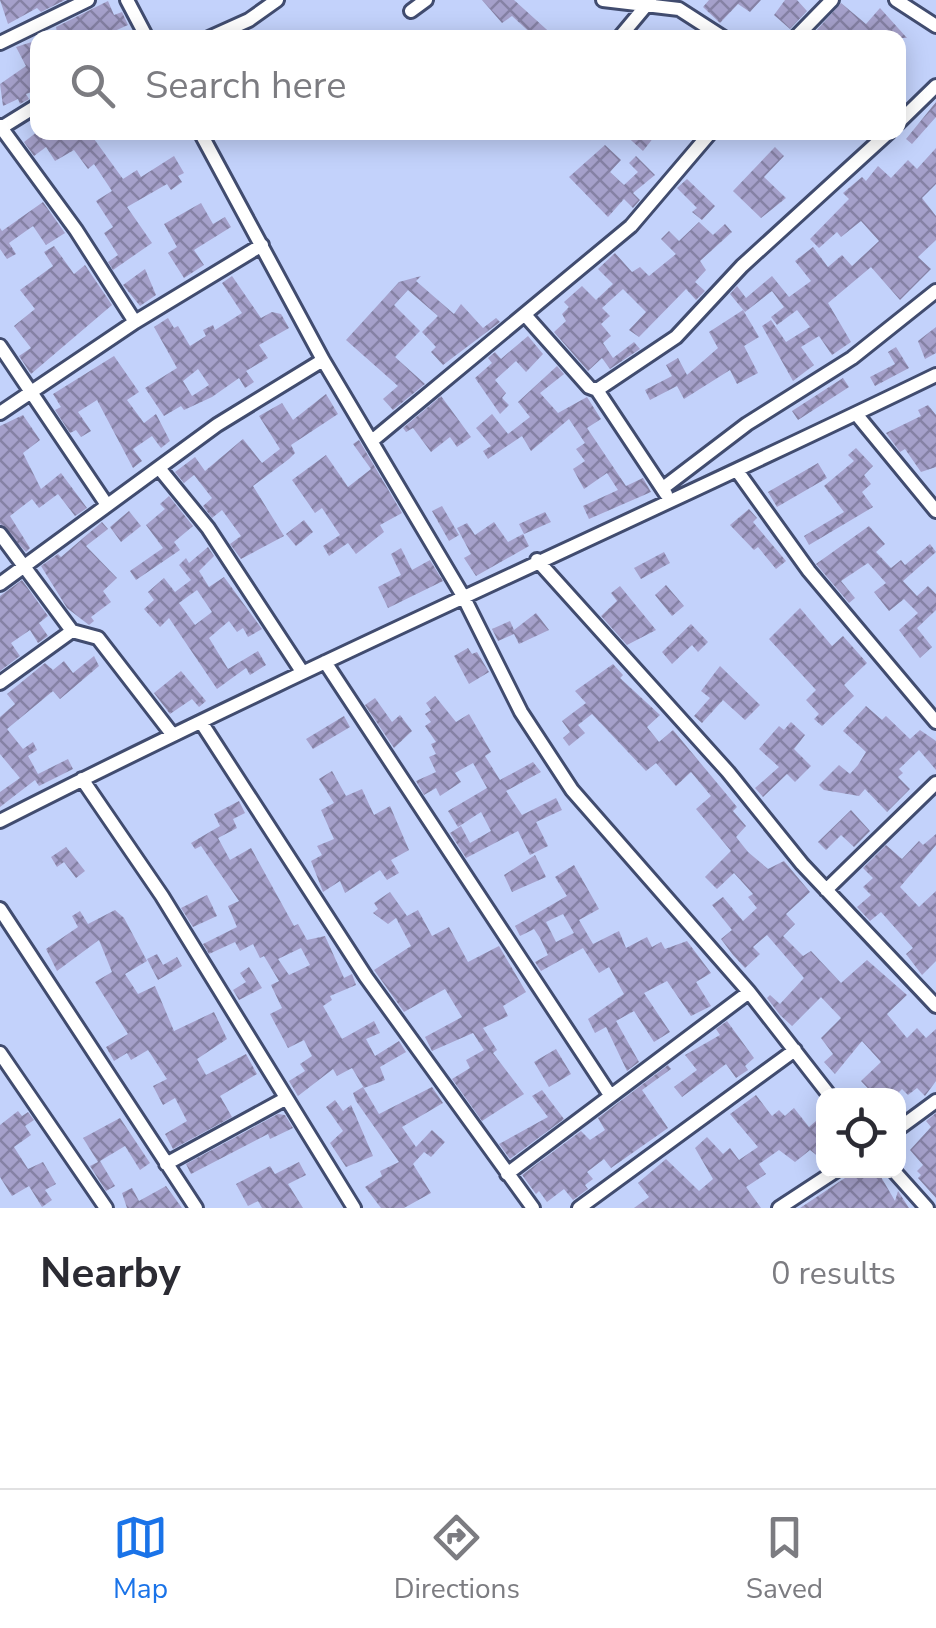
<!DOCTYPE html>
<html lang="en">
<head>
<meta charset="utf-8">
<style>
  :root { --surface:#fff; --page:#f7f7f7; --text:#2b2b33; --muted:#7c7c81; --line:#e1e1e2; --accent:#1a73e8 }
  body { margin:0; font-family:"Nunito Sans",sans-serif; background:var(--page); color:var(--text) }
  .controls { position:absolute; right:30px; bottom:30px; display:grid; overflow:hidden; border-radius:20px; box-shadow:0 5px 25px #0003 }
  .controls button { width:90px; height:90px; display:grid; place-items:center; padding:0; border:0; border-bottom:2px solid var(--line); background:var(--surface); color:var(--text); font:50px sans-serif }
  .list { margin:0; padding:0; list-style:none }
  h2 { display:flex; justify-content:space-between; align-items:center; height:130px; margin:0; padding:0 40px; font-size:42px }
  h2 small { font-size:32px; font-weight:400; color:var(--muted) }
  .icon { flex:none; width:55px; height:55px; fill:none; stroke:currentColor; stroke-width:2; stroke-linecap:round; stroke-linejoin:round }
  .map { position:relative; flex:none; width:936px; height:1208px; overflow:hidden }
  .search { position:absolute; background:var(--surface); box-shadow:0 5px 25px #0003; left:30px; right:30px; top:30px; height:110px; display:flex; align-items:center; gap:25px; box-sizing:border-box; padding:0 35px; border-radius:20px; color:var(--muted); font-size:38px }
  .sheet { height:280px; background:var(--surface) }
  nav { display:flex; justify-content:space-around; align-items:center; box-sizing:border-box; height:140px; border-top:2px solid var(--line); background:var(--surface); font-size:28px; color:var(--muted) }
  nav a { display:grid; justify-items:center; gap:5px }
  nav .on { color:var(--accent) }
  .map>svg:first-child { display:block }
</style>
</head>
<body>
<div class="map">
<svg width="936" height="1208" viewBox="0 0 936 1208">
  <defs>
    <pattern id="building-cross-hatch" width="8" height="8" patternUnits="userSpaceOnUse" patternTransform="scale(2.5)"><rect width="8" height="8" fill="#a5a0ca"/><path d="M0 0l8 8M0 8l8-8" fill="none" stroke="#8581a4"/></pattern>
  </defs>
  <rect width="100%" height="100%" fill="#c3d2fb"/>
  <path fill="url(#building-cross-hatch)" fill-rule="evenodd" d="M0,0h65l-24,12 -4,-4 -29,16z
    M482,0h32l42,38h-20l-24,-22 -10,7z
    M709,0h52l-11,12 -12,-8 -18,19 -17,-16z
    M785,0h12l10,11 -17,18 -16,-14z
    M108,1l6,14 8,-3 6,13 -29,13h-41l-2,-11z
    M841,3l25,21 14,-16 27,30h-87l-5,-6z
    M38,40v50l-12,4 3,5 -9,5 -2,-5 -15,7 -3,-22 26,-18 -10,-19z
    M936,102v15l-24,27 -6,-5z
    M37,132h52l34,47 14,-9 4,7 33,-21 10,17 -6,3 4,6 -11,8 -4,-6 -40,23 25,36 -39,27 -5,-8 10,-7 -14,-22 9,-6 -17,-26 16,-10 -18,-27 -6,5 -14,-19 -19,11 -9,-14 -12,9 -10,-14z
    M622,132h36l-15,19z
    M605,145l16,15 -11,12 14,13 14,-13 -9,-9 7,-7 19,19 -22,18 7,7 -7,8 -9,-9 -16,18 -39,-40z
    M775,147l9,9 -20,21 22,21 -25,20 -28,-27z
    M936,148v36l-14,14 14,18v24l-18,17 13,12 -31,31 -29,-33 -43,36 23,39 -19,13 -13,-19 -18,11 13,18 -21,16 -31,-55 9,-6 15,22 24,-15 -13,-17 -20,15 -6,-8 13,-10 -12,-16 -27,21 -15,-18 7,-8 9,12 26,-22 17,21 22,-16 -16,-20 18,-14 15,20 14,-12 10,11 27,-25 -18,-20 -20,16 -4,-5 -18,16 -9,-9 39,-40 -6,-6 19,-16 4,4 12,-15 13,12 17,-18 9,9z
    M687,179l28,27 -13,14 -10,-8 5,-4 -20,-20z
    M43,202l22,31 -19,12 -13,-19 -24,17 7,11 -9,5 -7,-10v-21l2,3z
    M201,203l12,21 12,-7 6,10 -37,23 10,15 -20,13 -16,-25 9,-6 -13,-23z
    M699,222l14,13 12,-11 7,8 -32,29 6,9 -11,12 10,9 -9,9 -10,-11 -47,48 -10,-7 17,-18 -23,-23 -21,19 8,8 -9,8 10,12 -8,7 10,15 21,-16 6,7 -30,20 -8,-11 -14,13 -34,-39 12,-11 -4,-7 7,-7 -5,-5 18,-16 14,14 17,-16 -15,-15 17,-16 17,19 8,-5 9,9 27,-22 -15,-15 8,-8 10,10z
    M54,246l20,28 11,-9 27,40 -81,69 -12,-18 12,-8 -17,-22 21,-17 -15,-19 33,-24 -9,-14z
    M145,269l11,26 -16,11 -17,-21z
    M232,276l29,42 11,-6 9,2 8,14 -30,17 9,13 -22,13 8,11 -9,6 -6,-10 -27,19 -28,13 -3,-4 -17,10 -19,-28 32,-20 -23,-41 14,-9 6,10 4,-2 12,20 16,-10 -3,-6 10,-5 2,5 27,-17 -20,-30zM198,369l11,16 -17,11 -9,-15z
    M421,276l-5,5 38,33 7,-10 22,24 13,-10 4,4 -57,43 -12,-13 5,-5 -14,-15 16,-16 -30,-26 -14,15 26,26 -25,26 30,27 -32,26 -10,-11 15,-13 -52,-46 53,-58z
    M743,310l16,27 -15,9 14,27 -21,11 -7,-14 -46,29 -7,-13 -27,14 -5,-10 27,-14 -6,-11 12,-7 9,17 31,-27 -9,-16z
    M936,327v26l-11,6 -7,-18z
    M528,336l15,18 -17,18 -10,-11 -21,19 11,13 -4,5 7,7 -9,9 -25,-36 17,-15 -4,-5 7,-6 6,7z
    M896,347l13,21 -34,18 -5,-9 25,-13 -7,-12z
    M114,356l25,36 -12,8 17,23 12,-9 14,27 -9,7 -9,-12 -19,13 9,12 -9,7 -36,-68 -19,12 13,19 -10,6 -5,-7 -6,3 -15,-23 6,-3 -8,-13z
    M557,366l7,8 -24,19 18,20 29,-16 14,22 -14,9 39,58 17,-8 8,14 -62,27 -6,-13 35,-16 -11,-17 -23,16 -11,-20 12,-8 -9,-12 9,-6 -16,-24 -38,32 -9,-15 -34,23 -5,-8 8,-5 -15,-18 16,-14 16,20 22,-17 -12,-15z
    M843,378l6,9 -51,33 -6,-9z
    M326,394l12,20 -47,31 4,8 -6,6 -36,27 31,50 -43,23 -11,-15 11,-8 -19,-26 -10,8 -9,-12 9,-8 -18,-23 -10,8 -9,-11 20,-15 10,14 38,-32 19,24 18,-14 -21,-33 23,-13 11,17z
    M441,396l30,41 -14,10 -7,-10 -19,15 -18,-24 -7,4 -3,-4z
    M928,405l8,10v52l-15,5 -16,-23 -5,3 -14,-19 35,-17 -3,-6z
    M23,415l17,25 -17,13 18,36 20,-16 26,35 -12,8 -17,-22 -19,14 -7,-9 -22,17 20,32 -4,4 -26,-28v-98z
    M359,440l43,73 -22,12 4,7 -28,22 -8,-11 -19,13 -6,-10 17,-11 -18,-27 -7,5 -23,-33 34,-25 22,32 23,-18 -18,-25z
    M856,448l17,18 -9,9 7,9 -9,8 11,15 -64,38 -5,-9 40,-24 -20,-26 30,-25 -6,-6z
    M818,463l9,15 -50,29 -9,-15z
    M169,496l24,30 -19,16 6,8 -44,30 -6,-9 33,-23 -17,-23 19,-16 -5,-5z
    M442,506l17,29 -10,6 -17,-30z
    M749,509l8,9 -4,4 33,39 -10,8 -18,-22 -4,3 -24,-25z
    M129,511l12,15 -20,16 -11,-15z
    M545,512l6,10 -27,12 -5,-10z
    M304,520l9,12 -17,14 -10,-12z
    M102,522l6,7 -22,17 31,32 -14,13 8,11 -20,15 3,4 -5,4 -22,-17 -26,-42 17,-12 3,3z
    M494,522l14,20 15,-8 6,12 -53,30 -12,-18 7,-4 -14,-26 10,-5 8,12z
    M869,526l16,18 -9,8 15,16 10,-8 4,5 25,-21 6,8 -33,29 14,15 11,-10 8,8v16l-19,18 15,19 -12,11 -21,-28 19,-17 -14,-14 -15,12 -15,-19 12,-9 -18,-20 -27,18 14,17 -6,5 -33,-39z
    M208,547l6,9 -15,15 10,16 15,-10 38,52 -14,8 -5,-9 -6,4 -8,-11 -20,17 19,31 30,-18 8,14 -16,10 -4,-7 -29,21 -48,-71 -9,9 -16,-18 10,-9 -6,-8 16,-14 11,14 16,-12 -12,-15 7,-7 3,5zM197,590l15,22 -17,13 -16,-22z
    M401,548l11,22 18,-10 13,21 -55,27 -10,-21 23,-12 -10,-21z
    M664,552l6,11 -29,16 -7,-11z
    M22,580l26,36 -9,7 9,13 -10,7 -8,-13 -19,13 9,13 -20,15v-75z
    M666,585l18,21 -12,10 -17,-21z
    M620,586l36,44 -29,15 -26,-29 16,-15 -6,-8z
    M800,608l32,38 11,-10 24,27 -23,22 10,11 -32,30 -8,-7 5,-5 -13,-14 10,-10 -47,-51z
    M536,613l13,17 -30,14 -5,-10 -16,7 -6,-12 18,-8 4,9z
    M691,624l17,18 -10,10 -6,-7 -20,19 -10,-12z
    M468,648l4,6 5,-2 12,20 -20,12 -15,-28z
    M94,656l5,10 -33,28 -6,5 -7,-8 -46,38 16,20 10,-7 4,8 -9,6 10,18 30,-15 5,10 -34,17 -4,-6 -35,27v-15l20,-14 -20,-24v-37l15,-13 -8,-10 38,-31 8,7 11,-9 9,12z
    M613,664l10,11 -3,3 40,37 -13,12 12,15 14,-12 64,77 -4,4 13,15 -10,11 12,15 20,17 16,-8 26,31 -24,22 9,10 -12,12 20,20 8,-5 30,32 26,-23 40,35 -20,19 20,24 10,-10 9,10 10,-9v52l-11,15 -8,-8 -9,7 -6,-6 -7,7h-20l-14,-15 20,-19 -19,-21 -27,33 -11,-12 9,-8 -12,-16 20,-20 -20,-21 -29,29 -12,-11 -13,-17 3,-3 10,9 24,-26 -37,-43 -14,12 7,7 -15,14 -12,-13 -12,-16 11,-9 -20,-25 11,-8 20,24 14,-13 -9,-11 5,-3 -19,-21 -17,16 -12,-12 26,-26 -35,-42 15,-13 -20,-24 -15,14 -20,-23 -10,8 -54,-57 -14,11 7,8 -16,13 -6,-8 7,-6 -8,-11 24,-18 -11,-12z
    M720,666l40,39 -15,15 -22,-20 -21,23 -8,-7 16,-18 -9,-7z
    M181,671l25,30 -7,6 -7,-8 -22,15 -16,-21z
    M435,696l21,26 13,-8 22,38 -6,4 15,24 33,-18 8,10 -35,19 16,24 34,-17 6,12 -26,12 12,24 -18,9 -12,-24 -52,27 -16,-25 11,-7 9,17 21,-12 -10,-19 -23,15 -10,-16 39,-23 -14,-25 -18,10 6,9 -21,14 -4,-8 -12,7 -8,-14 20,-9 -7,-15 7,-3 -5,-10 5,-2 -11,-16 6,-4 -6,-8 6,-4 -5,-7z
    M375,698l17,24 8,-7 12,16 -18,17 -29,-43z
    M866,706l16,14 4,-4 24,23 10,-9 16,11v29l-17,-20 -20,19 4,4 -5,4 12,12 -23,23 -22,-23 -6,7 -35,-6 -5,-5 20,-20 11,9 8,-9 8,-13 -23,-21z
    M344,716l6,11 -37,22 -7,-10z
    M791,722l14,13 -11,14 17,17 -16,16 -8,-8 -24,23 -8,-9 24,-21 -20,-18 20,-23 5,4z
    M332,771l14,25 16,-7 12,26 16,-9 19,44 -18,10 8,13 -12,7 -7,-10 -35,23 -5,-12 -17,11 -12,-31 11,-6 -5,-9 17,-7 -13,-29 13,-7 -15,-24z
    M239,801l6,12 -12,6 4,9 -19,10 12,22 21,-12 43,78 4,-2 9,16 18,-4 19,42 8,-4 4,11 -26,11 2,4 -9,6 19,33 32,-18 6,12 -14,6 9,17 24,-15 7,11 -26,15 5,13 -21,8 -12,-20 -15,8 -4,-7 -35,27 -9,-15 16,-10 -5,-7 12,-8 -8,-16 -16,8 -18,-34 12,-6 -11,-23 8,-4 -15,-25 -4,2 -7,-14 -13,7 -5,-9 -26,12 -6,-10 34,-17 -9,-21 11,-5 -38,-55 -6,3 -4,-6 29,-17 -6,-12zM301,948l9,17 -21,10 -11,-16z
    M851,810l19,21 -16,16 -13,-12 -15,15 -8,-8z
    M936,834v11l-36,42 19,20 17,-16v70l-14,14 -16,-21 7,-6 -32,-36 -11,9 -13,-14 14,-12 -8,-8 10,-9 -10,-10 23,-23 16,14 17,-18 4,4z
    M66,847l19,24 -9,7 -12,-16 -7,5 -6,-10z
    M535,855l11,22 -34,15 -8,-17z
    M574,865l25,44 -20,11 14,24 26,-13 7,17 21,-11 5,10 9,-5 4,7 22,-8 24,32 -15,9 15,24 -20,10 -24,-35 -23,12 26,39 -16,10 -20,-31 -18,10 23,41 -12,9 -21,-44 -11,6 -7,-14 36,-25 -15,-27 -10,6 -16,-25 -42,23 -6,-9 13,-7 -8,-17 -6,-9 -14,7 -5,-10 52,-30 -12,-19zM563,914l11,19 -18,9 -10,-20z
    M390,892l17,24 11,-6 14,26 17,-9 19,35 31,-16 27,46 -23,14 5,10 -25,12 14,22 -4,3 31,41 -42,27 -30,-42 18,-11 -4,-8 18,-10 -11,-17 -41,18 -7,-14 37,-20 -17,-28 -41,23 -30,-42 37,-24 -15,-28 -8,6 -15,-11 5,-4 -4,-6z
    M207,895l10,21 -24,11 -12,-19z
    M115,910l9,8 23,43 -22,13 13,20 17,-8 19,45 40,-19 13,27 -30,20 9,16 40,-21 11,20 -37,22 12,21 -59,32 -8,-15 22,-13 -12,-23 -12,7 -10,-19 14,-7 -15,-23 -4,-6 -17,10 -4,-7 -13,8 -8,-14 22,-13 -33,-52 17,-10 -13,-32 -42,31 -11,-22 32,-22 -6,-11 8,-5 8,13z
    M157,954l6,11 14,-8 5,9 -24,14 -11,-21z
    M249,967l13,21 -23,12 -6,-10 13,-8 -6,-9z
    M727,1021l27,37 -9,8 3,4 -12,8 -10,-14 -44,33 -8,-10 23,-17 -12,-15 35,-20 -4,-6z
    M556,1049l15,25 -22,13 -15,-25z
    M668,1065l3,4 -29,21 26,38 -57,40 -7,-9 -17,13 6,7 -8,6 3,4 -15,11 -9,-11 -17,13 -8,-11 -3,3 -14,-19 59,-44 9,9 15,-10 -7,-12z
    M363,1087l16,27 53,-27 11,16 -41,24 14,20 16,-17 13,12 -14,15 -7,-5 -11,12 18,29 -27,15h-23l-16,-21 17,-11 -2,-5 19,-9 -43,-61 -3,-8z
    M542,1090l22,29 -54,40 -11,-15 49,-27 -16,-21z
    M756,1095l16,21 7,-6 6,6 9,-8 15,19 15,-13v47l-14,-11 -15,12 -16,-12 -20,14 7,10 -20,13 15,21h-127l15,-11 -11,-14 28,-24 33,32 14,-12 -18,-31 12,-11 16,17 7,-6 9,12 19,-13 -28,-33z
    M335,1100l8,11 8,-6 22,51 -27,11 -16,-24 13,-12 -17,-24z
    M18,1111l4,5 6,-4 6,8 -9,6 6,9 -17,12 14,22 15,-7 13,22 -11,6 7,10 -10,7 -13,-21 -17,10 -12,-19v-52z
    M936,1113v85l-18,-20 3,-3 -4,-4 6,-6 -13,-15 21,-23 -5,-6z
    M278,1114l7,1 8,13 -23,11 -2,-5 -77,40 -5,-10z
    M120,1118l30,45 -10,7 -15,-24 -25,15 15,25 -9,5 -16,-25 8,-4 -15,-24z
    M299,1162l7,13 -18,9 15,24h-41l-4,-7 -10,5 -12,-22 34,-18 5,8z
    M857,1170h20l18,31 3,-10 11,17h-109z
    M166,1186l16,22h-55l-5,-15 10,-5 7,13z"/>
  <g fill="none" stroke-linecap="round" stroke-linejoin="round">
    <g stroke="#414c6f" stroke-width="18">
      <path id="street" d="M127,0l20,38
        M603,0l76,9 45,29
        M896,0l40,26
        M411,11l15,-11
        M209,38l40,-18 28,-20
        M619,38l31,-37
        M795,38l37,-38
        M0,43l88,-43
        M898,123l38,-37
        M0,126l76,104 59,92
        M1,128l37,-23
        M200,132l123,228 140,236 58,116 51,78 177,202 81,104
        M526,316l63,71 8,3 69,104
        M0,346l107,159
        M597,390l79,-53 66,-71 147,-134
        M0,413l135,-91 127,-77
        M857,415l79,96
        M373,440l258,-214 80,-94
        M159,468l49,60 93,142
        M738,472l71,99 127,151
        M663,488l84,-64 105,-66 84,-67
        M0,534l72,97 26,7 74,96
        M537,560l191,212 74,92 134,142
        M0,584l217,-159 106,-65
        M325,662l285,433
        M0,683l72,-52
        M201,722l165,255 167,231
        M82,779l80,117 192,312
        M0,821c308,-157 625,-295 936,-446
        M826,890l110,-107
        M0,909l196,299
        M0,1053l106,155
        M898,1129l38,-28
        M166,1164l119,-65
        M893,1170l34,38
        M507,1174l242,-182
        M579,1208l216,-158
        M779,1208l58,-38"/>
    </g>
    <use href="#street" stroke="#fff" stroke-width="12"/>
  </g>
</svg>
<div class="controls">
<button><svg class="icon" aria-label="locate" viewBox="0 0 24 24"><circle cx="12" cy="12" r="6"/><path d="M12 2v4M12 18v4M2 12h4M18 12h4"/></svg></button>
</div>
<div class="search"><svg class="icon" aria-label="search" viewBox="0 0 24 24"><circle cx="10" cy="10" r="6"/><path d="M15 15l6 6"/></svg>Search here</div>
</div>
<section class="sheet">
<h2>Nearby<small>0 results</small></h2>
<ul class="list">
</ul>
</section>
<nav>
<a class="on"><svg class="icon" aria-label="map" viewBox="0 0 24 24"><path d="M3 6l6-2 6 2 6-2v14l-6 2-6-2-6 2zM9 4v14M15 6v14"/></svg>Map</a>
<a><svg class="icon" aria-label="directions" viewBox="0 0 24 24"><path d="M12 3l9 9-9 9-9-9zM9 14v-3h6M13 9l2 2-2 2"/></svg>Directions</a>
<a><svg class="icon" aria-label="saved" viewBox="0 0 24 24"><path d="M7 4h10v16l-5-4-5 4z"/></svg>Saved</a>
</nav>
</body>
</html>
